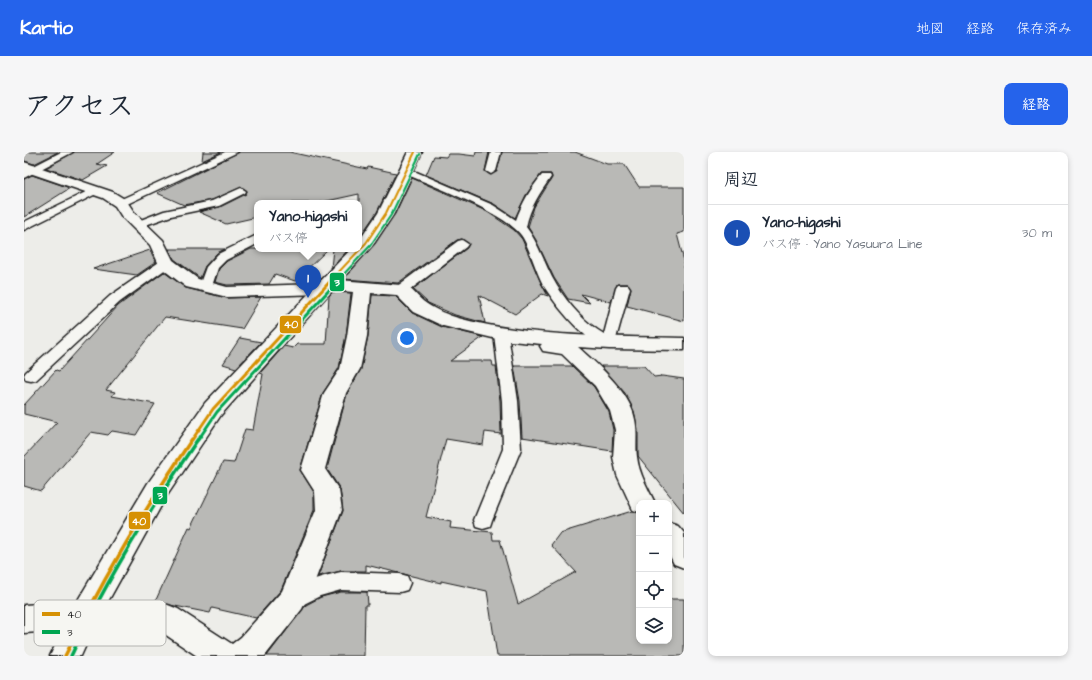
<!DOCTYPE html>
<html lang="ja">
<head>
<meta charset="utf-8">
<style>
  :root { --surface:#fff; --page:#f6f6f7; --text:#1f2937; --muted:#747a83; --line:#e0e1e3; --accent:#2563eb }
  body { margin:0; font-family:"Architects Daughter","Klee One",sans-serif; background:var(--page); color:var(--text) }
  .controls { position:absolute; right:12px; bottom:12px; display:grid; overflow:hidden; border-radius:8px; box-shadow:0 2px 6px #0003 }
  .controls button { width:36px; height:36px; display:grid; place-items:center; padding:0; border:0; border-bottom:1px solid var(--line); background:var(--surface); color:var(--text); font:20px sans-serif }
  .you { position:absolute; left:383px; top:186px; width:14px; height:14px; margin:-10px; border:3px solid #fff; border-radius:50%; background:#1a73e8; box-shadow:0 0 0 6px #1a73e833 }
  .badge { display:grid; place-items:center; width:26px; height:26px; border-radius:50%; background:var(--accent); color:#fff; font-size:13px; font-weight:700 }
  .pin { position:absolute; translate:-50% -33px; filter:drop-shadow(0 1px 2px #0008) }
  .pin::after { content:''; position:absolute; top:21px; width:14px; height:12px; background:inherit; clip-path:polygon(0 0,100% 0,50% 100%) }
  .popup { position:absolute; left:230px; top:48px; width:108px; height:52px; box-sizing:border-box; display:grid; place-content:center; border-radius:8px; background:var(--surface); filter:drop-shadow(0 1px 3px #0005); font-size:13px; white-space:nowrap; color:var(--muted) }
  .popup b { font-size:15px; color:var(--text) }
  .popup::after { content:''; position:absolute; left:50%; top:100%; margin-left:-8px; border:8px solid transparent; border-top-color:var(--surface) }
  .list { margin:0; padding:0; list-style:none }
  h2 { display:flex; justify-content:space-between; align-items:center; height:52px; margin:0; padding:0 16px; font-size:17px }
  h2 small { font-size:13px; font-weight:400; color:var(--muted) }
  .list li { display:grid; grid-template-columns:26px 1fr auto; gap:12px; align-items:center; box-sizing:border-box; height:56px; padding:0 16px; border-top:1px solid var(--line) }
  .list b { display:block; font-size:15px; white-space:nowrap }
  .list p { margin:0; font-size:13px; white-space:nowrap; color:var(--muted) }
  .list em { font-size:13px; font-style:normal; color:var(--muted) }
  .icon { flex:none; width:22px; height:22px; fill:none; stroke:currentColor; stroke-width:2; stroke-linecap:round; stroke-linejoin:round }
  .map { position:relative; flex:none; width:660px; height:504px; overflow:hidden; border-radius:8px }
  header { display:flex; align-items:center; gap:24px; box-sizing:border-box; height:56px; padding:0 20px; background:var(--accent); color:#fff }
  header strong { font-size:19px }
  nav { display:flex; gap:22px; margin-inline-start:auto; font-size:14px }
  .intro { display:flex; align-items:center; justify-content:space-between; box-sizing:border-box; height:96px; padding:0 24px }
  h1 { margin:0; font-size:28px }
  .button { padding:10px 18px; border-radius:8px; background:var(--accent); color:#fff; font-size:14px; font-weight:700 }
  main { display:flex; gap:24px; padding:0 24px }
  aside { flex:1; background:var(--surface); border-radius:8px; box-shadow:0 2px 6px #0003 }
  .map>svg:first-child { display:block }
</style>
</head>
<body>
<header>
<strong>Kartio</strong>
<nav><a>地図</a><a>経路</a><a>保存済み</a></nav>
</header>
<div class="intro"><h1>アクセス</h1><a class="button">経路</a></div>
<main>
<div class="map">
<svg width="660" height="504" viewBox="0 0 660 504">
  <rect width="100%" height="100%" fill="#edede9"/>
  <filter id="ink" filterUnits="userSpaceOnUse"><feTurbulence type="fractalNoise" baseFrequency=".025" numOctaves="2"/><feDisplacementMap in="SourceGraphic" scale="8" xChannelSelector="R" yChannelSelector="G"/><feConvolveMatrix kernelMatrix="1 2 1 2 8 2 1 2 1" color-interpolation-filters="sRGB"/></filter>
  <g filter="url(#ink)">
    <path fill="#b9b9b6" stroke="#1c1c1c" d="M0,0h34l-24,12 -10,-3z
      M50,0h41l-18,12 10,2 -24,14 -37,-12z
      M179,0h18l-19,9z
      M215,0h50l78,17 1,-2 28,6 -19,39 -18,26v-44l-41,9h-61v14l-31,7 -27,-12 21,-5 26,-13 1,-3 -5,-4 -30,13 -28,5 -27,-12z
      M452,0h13l-4,19 5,4 7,-4 5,-19h73l32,12h17l15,23h45v45l-7,2 7,27v60l-57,-15 4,-18 -3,-4h-11l-6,18 -30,-8 9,9 -22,-4 -14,-21 -18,-38 -8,-13 6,-20 18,-29 -1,-4h-10l-15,21 -11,23 -21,-14 -68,-29 8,-19 12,1 2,-3h11l16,2z
      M8,23l38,13 -46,29v-38z
      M388,26l74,33 28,19 8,9 19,44 7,13 -6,-2 -27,20 -36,-19 6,28 -30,-8 -27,-12 -15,-14 54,-41 2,-4 -7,-5 -5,1 -59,43 -54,-4 31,-35 20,-30z
      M145,97h56l-8,4 -12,13 -5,12 -26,-19z
      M227,97h77l-33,32 -20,-7 -6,10 -42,1 -12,-3 4,-13 8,-8z
      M309,97h16l-18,19z
      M126,98l6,12 -19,13 -44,-6z
      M140,120l22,16 41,10 34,-1 -19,32 -77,-12 -59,73 9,2 -3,4 43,8 -19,31 -24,-4 -4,4 -17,-3 -50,59 -17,-5v-29l33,-35 -33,-8v-9l32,-35 3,1 59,-65z
      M309,140l18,1 -5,43 -7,32 -16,25 -23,77 14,22v18l-33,80 -25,28 -44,-10 -2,5 -55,-11 34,-75 2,1 32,-66 11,1 11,-34 8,1 10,-56 -3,-1 24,-27 9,2 4,-4h29l3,-48z
      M348,143l23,1 17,17 30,14 41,10 -33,24h42l1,5h3l4,35 1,33 -16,-2 -2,13 -37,-6 -20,78 25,5 -1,6 42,4 1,8h7l18,64 58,-32 -25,-27 9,-12 72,-22 7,2v128h30v-42h15v57h-187l-10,-65 -46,-10v2l-75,-18v6h-25l-23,5 25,-65 -3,-22 -13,-20 20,-75 14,-25 7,-33z
      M216,186l21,4 -25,26 -13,-4z
      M490,214h58l22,21 15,25 4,18 -1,21 -90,-14 -2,-36z
      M577,214h43l10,11 8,-1 22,3v134l-46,-57v-26l-4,-19 -9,-18z
      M317,440h26l1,13h-3l-1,51h-97l39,-51 15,-8z"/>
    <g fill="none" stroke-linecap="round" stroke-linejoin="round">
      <g stroke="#1c1c1c" stroke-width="3">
        <path id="lane" d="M37,0h12l-49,26v-7z
          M201,0h13l-113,53 -4,1 -5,-3 1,-2z
          M467,0h10l-5,19 -5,3 -5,-3z
          M383,16l86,37 23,15c6,-17 15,-32 26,-45h8l1,2c-11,16 -21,30 -25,50 14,18 19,40 31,59 12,19 28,37 47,48l12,-46 2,-3h10l2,3 -16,58c-23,6 -58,-41 -69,-58 -9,-15 -13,-34 -22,-50 -14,-24 -92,-53 -120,-65l-1,-2 1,-2z
          M72,35l5,3 -1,2 -76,38v-8z
          M217,36l5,3 -1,2 -26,13 -48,10 -34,12 -6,-3 2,-2 31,-12 48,-10z
          M233,83v9l-31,16 -8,8 -7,21h-10l-2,-3 7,-19 12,-13z
          M438,88l6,4 -2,3 -60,46h-10l-2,-3 2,-3 62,-46z
          M142,107l4,1 2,3 -2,3 -50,36 -84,78 -5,1 -5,-1 -2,-5 2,-3 84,-76 52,-36z
          M477,178l5,1 2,3 10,67 3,48 -29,71 -2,6 -7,2 -7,-2 -2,-6 29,-71 -1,-48 -8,-67 2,-3z
          M317,420l59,2 7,2 3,7 -3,7 -7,2 -59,-2 -21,6 -28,14 -7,-3 -3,-7c7,-16 42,-24 59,-28z"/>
      </g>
      <g stroke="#1c1c1c" stroke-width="3">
        <path id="street" d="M0,10l89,30 13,8 8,12 29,28 10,20 25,19 29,8 91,-3 3,-4 6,-1 74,6c12,2 16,13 26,19 9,6 21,11 31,14 69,19 154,19 226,20v12l-75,-1 -31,-2c18,16 47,41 55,65 6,19 2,28 4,45 2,17 11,31 18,46h-16v9l-6,-2 -16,-35 -4,-18 2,-27 -5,-19 -15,-25 -33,-32 -19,-3 -3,-5 2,-2 -41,-4 -58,-14 -30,-14 -17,-17 -25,-2 -4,43 -7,33 -14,24 -21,76 14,21 3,20 -29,76 -11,23 -37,47h-68l-34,-23 -78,-4 -61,4v-28l61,-4 83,4 10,4 54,35 9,-7 41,-46 34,-81 -1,-18 -14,-22 23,-77 16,-24 7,-33 6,-44 -22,-2 -3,3 -6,1 -95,3 -41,-10 -26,-20 -10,-22 -28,-28 -7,-11 -12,-8 -79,-27z
          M645,371l9,3 6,7v35l-10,-4 -5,-10z"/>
      </g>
      <g stroke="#1c1c1c" stroke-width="3">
        <path id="primary" d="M384,0h14l-28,61 -20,30 -153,172 -55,82 -71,128 -14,31h-31l25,-51 73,-122 57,-80 146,-154h8v-8l19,-28z"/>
      </g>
      <use href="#lane" fill="#f6f6f2" fill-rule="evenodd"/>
      <use href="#street" fill="#f6f6f2" fill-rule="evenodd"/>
      <use href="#primary" fill="#f6f6f2" fill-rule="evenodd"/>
      <g stroke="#f6f6f2" stroke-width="4">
        <path id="bus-1-far2" d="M311,124l31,-33 20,-30 29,-61"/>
      </g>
      <g stroke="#f6f6f2" stroke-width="6">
        <path id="bus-1-far1" d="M168,288l21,-31 123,-134"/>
      </g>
      <g stroke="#f6f6f2" stroke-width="6">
        <path id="bus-1" d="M41,504c37,-75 80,-148 127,-217"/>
      </g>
      <g stroke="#f6f6f2" stroke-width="4">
        <path id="bus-2-far2" d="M318,124l28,-30 21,-31 29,-61"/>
      </g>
      <g stroke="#f6f6f2" stroke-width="6">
        <path id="bus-2-far1" d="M174,288l19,-28 126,-137"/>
      </g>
      <g stroke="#f6f6f2" stroke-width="6">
        <path id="bus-2" d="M47,504c35,-76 80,-148 127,-217"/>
      </g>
      <use href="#bus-1-far2" stroke="#d69104" stroke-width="2"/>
      <use href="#bus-1-far1" stroke="#d69104" stroke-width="3"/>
      <use href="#bus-1" stroke="#d69104" stroke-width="3.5"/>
      <use href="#bus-2-far2" stroke="#00a651" stroke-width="2"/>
      <use href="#bus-2-far1" stroke="#00a651" stroke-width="3"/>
      <use href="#bus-2" stroke="#00a651" stroke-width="3.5"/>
    </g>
  </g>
  <rect x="10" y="448" width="132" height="46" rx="6" fill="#f6f6f2" stroke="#b5b5b2" stroke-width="1"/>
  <rect x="18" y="460" width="18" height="4" fill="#d69104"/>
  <rect x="18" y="478" width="18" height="4" fill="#00a651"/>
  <g font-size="11" fill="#1c1c1c">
    <text x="43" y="466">40</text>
    <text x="43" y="484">3</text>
  </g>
  <g stroke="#f6f6f2" stroke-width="1.5">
    <rect x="305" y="120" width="16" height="20" rx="4" fill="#00a651"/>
    <rect x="255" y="163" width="23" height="19" rx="4" fill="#d69104"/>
    <rect x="128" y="334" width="16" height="19" rx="4" fill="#00a651"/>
    <rect x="104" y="359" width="23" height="19" rx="4" fill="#d69104"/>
  </g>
  <g font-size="11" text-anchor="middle" font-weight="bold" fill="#fff">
    <text x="313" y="134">3</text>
    <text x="267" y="176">40</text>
    <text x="136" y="347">3</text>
    <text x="115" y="373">40</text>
  </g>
</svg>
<div class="controls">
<button>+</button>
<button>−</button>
<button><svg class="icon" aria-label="locate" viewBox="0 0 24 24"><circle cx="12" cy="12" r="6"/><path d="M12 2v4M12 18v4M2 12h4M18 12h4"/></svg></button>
<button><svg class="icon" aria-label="layers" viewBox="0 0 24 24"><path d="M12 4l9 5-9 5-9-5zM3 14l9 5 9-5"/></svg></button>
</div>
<div class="you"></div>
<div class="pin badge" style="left:284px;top:146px;background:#1a4fb4">1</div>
<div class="popup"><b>Yano-higashi</b>バス停</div>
</div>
<aside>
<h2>周辺<small></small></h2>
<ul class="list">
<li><span class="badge" style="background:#1a4fb4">1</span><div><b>Yano-higashi</b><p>バス停 · Yano Yasuura Line</p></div><em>30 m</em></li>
</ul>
</aside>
</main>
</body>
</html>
